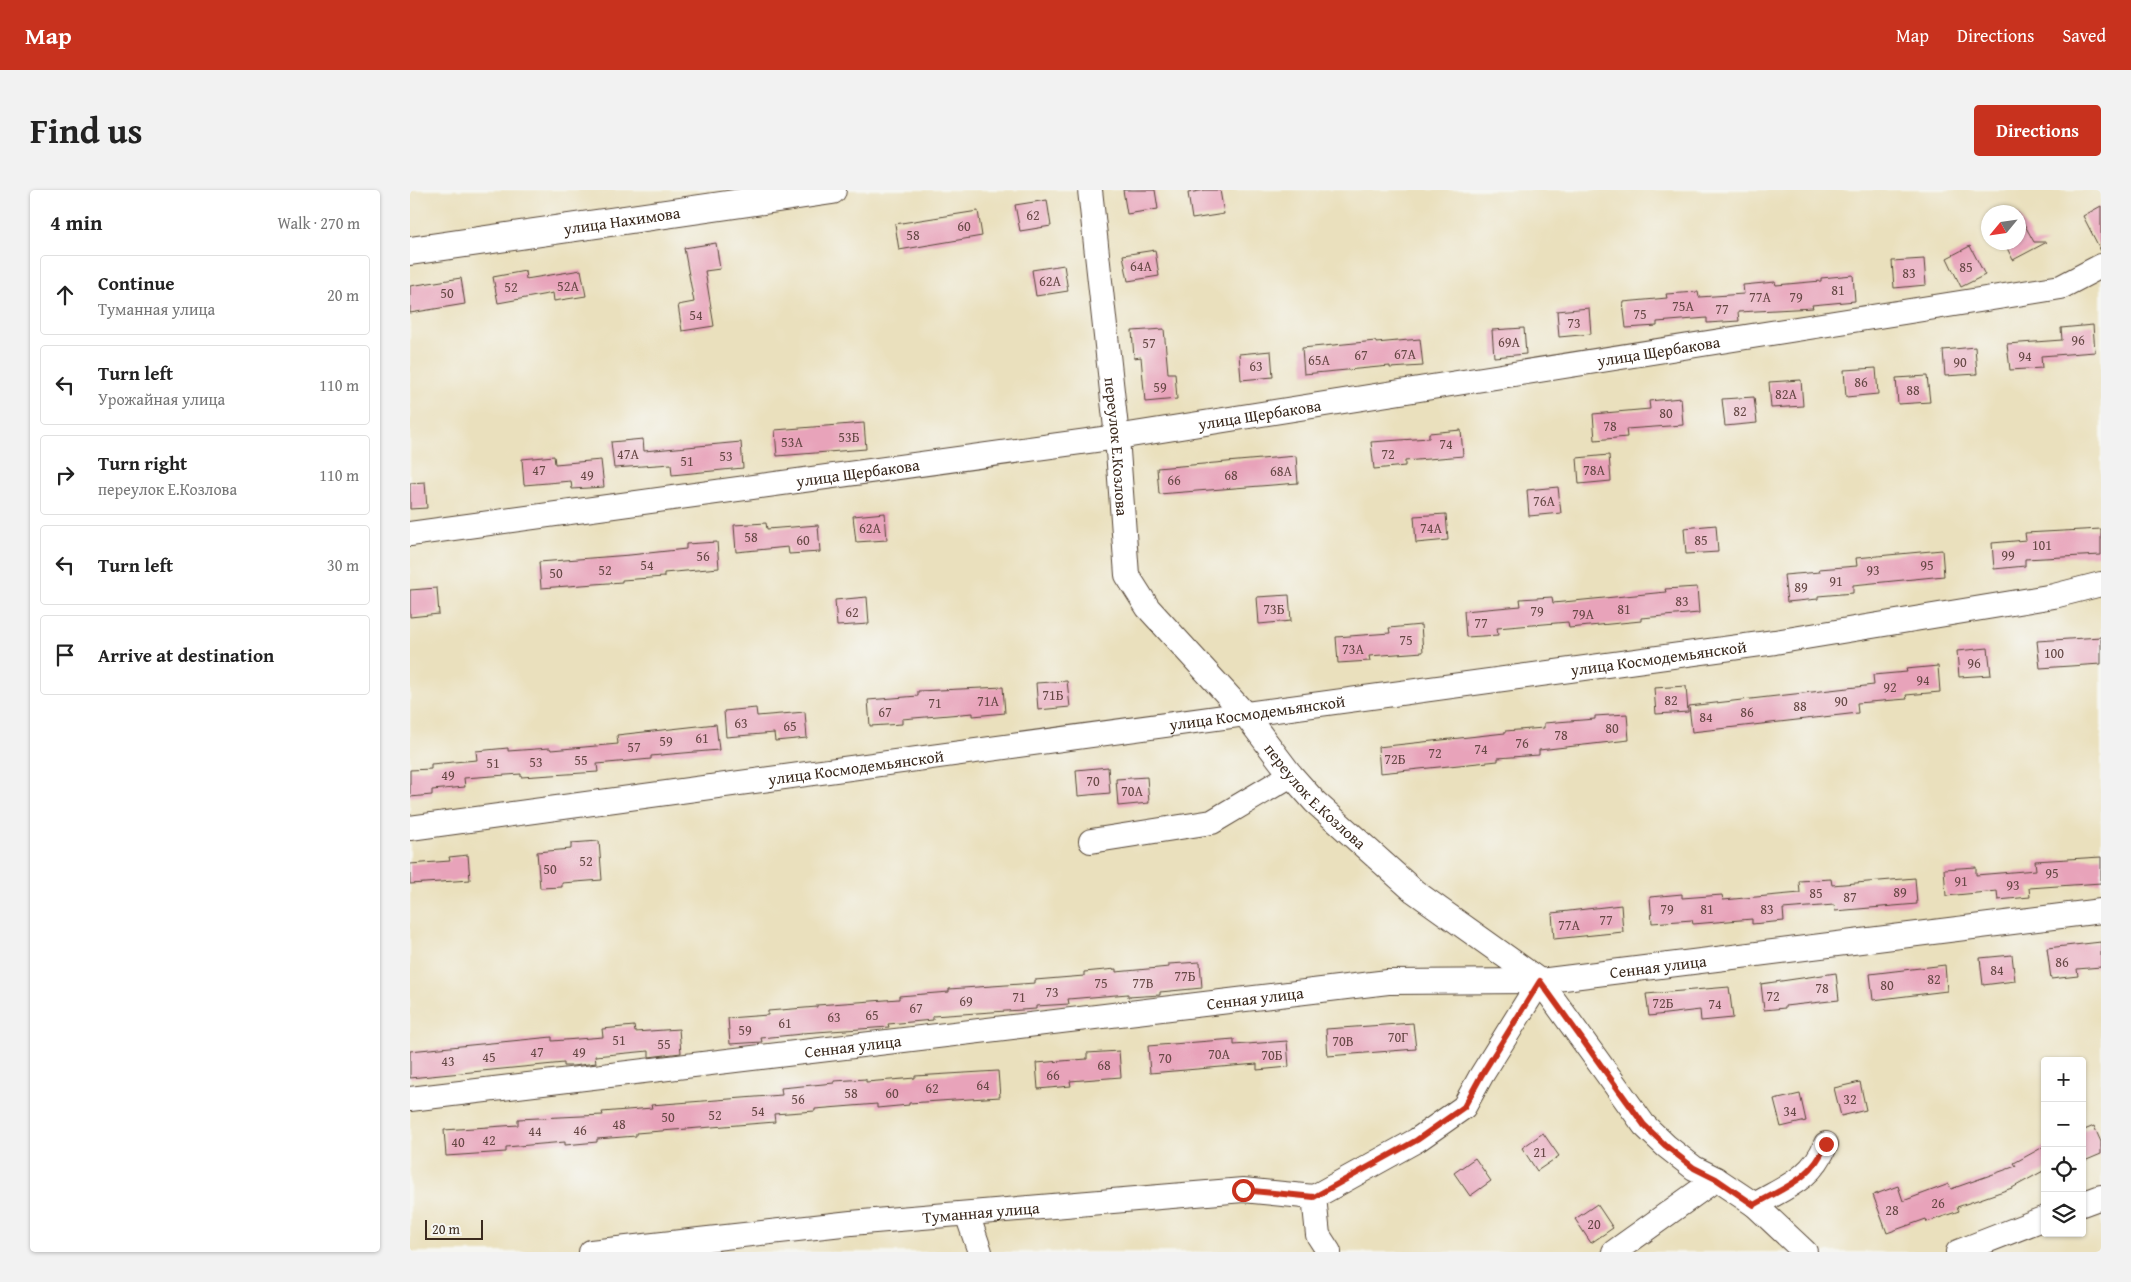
<!DOCTYPE html>
<html lang="en">
<head>
<meta charset="utf-8">
<style>
  :root { --surface:#fff; --page:#f2f2f2; --text:#222; --muted:#767676; --line:#e0e0e0; --accent:#c8321e }
  body { margin:0; font-family:"Gentium Book Plus",serif; background:var(--page); color:var(--text) }
  .controls { position:absolute; right:15px; bottom:15px; display:grid; overflow:hidden; border-radius:5px; box-shadow:0 1px 4px #0004 }
  .controls button { width:45px; height:45px; display:grid; place-items:center; padding:0; border:0; border-bottom:1px solid var(--line); background:var(--surface); color:var(--text); font:25px sans-serif }
  .compass { position:absolute; left:1571px; top:15px; width:45px; height:45px; border-radius:50%; background:var(--surface); box-shadow:0 1px 4px #0004; rotate:241deg }
  .scale { position:absolute; left:15px; bottom:12px; width:58px; box-sizing:border-box; padding-left:5px; border:2px solid #3b2a1e; border-top:0; font-size:14px; line-height:18px; white-space:nowrap; color:#3b2a1e; -webkit-text-stroke:4px #f6f6f2; paint-order:stroke }
  .stop { position:absolute; width:15px; height:15px; margin:-11px; border:4px solid #c8321e; border-radius:50%; background:#fff }
  .stop.end { background:#c8321e; border-color:#fff; box-shadow:0 1px 5px #0008 }
  .list { margin:0; padding:0; list-style:none }
  h2 { display:flex; justify-content:space-between; align-items:center; height:65px; margin:0; padding:0 20px; font-size:21px }
  h2 small { font-size:16px; font-weight:400; color:var(--muted) }
  .list li { display:grid; grid-template-columns:32px 1fr auto; gap:15px; align-items:center; box-sizing:border-box; height:80px; margin:0 10px 10px; padding:0 10px; border:1px solid var(--line); border-radius:5px }
  .list b { display:block; font-size:19px; white-space:nowrap }
  .list p { margin:0; font-size:16px; white-space:nowrap; color:var(--muted) }
  .list em { font-size:16px; font-style:normal; color:var(--muted) }
  .icon { flex:none; width:28px; height:28px; fill:none; stroke:currentColor; stroke-width:2; stroke-linecap:round; stroke-linejoin:round }
  .map { position:relative; flex:none; width:1691px; height:1062px; overflow:hidden; border-radius:5px }
  header { display:flex; align-items:center; gap:30px; box-sizing:border-box; height:70px; padding:0 25px; background:var(--accent); color:#fff }
  header strong { font-size:24px }
  nav { display:flex; gap:28px; margin-inline-start:auto; font-size:18px }
  .intro { display:flex; align-items:center; justify-content:space-between; box-sizing:border-box; height:120px; padding:0 30px }
  h1 { margin:0; font-size:35px }
  .button { padding:12px 22px; border-radius:5px; background:var(--accent); color:#fff; font-size:18px; font-weight:700 }
  main { display:flex; gap:30px; padding:0 30px }
  aside { flex:1; background:var(--surface); border-radius:5px; box-shadow:0 1px 4px #0004 }
  .map>svg:first-child { display:block }
</style>
</head>
<body>
<header>
<strong>Map</strong>
<nav><a>Map</a><a>Directions</a><a>Saved</a></nav>
</header>
<div class="intro"><h1>Find us</h1><a class="button">Directions</a></div>
<main>
<aside>
<h2>4 min<small>Walk · 270 m</small></h2>
<ul class="list">
<li><svg class="icon" aria-label="ahead" viewBox="0 0 24 24"><path d="M12 20V5M6 11l6-6 6 6"/></svg><div><b>Continue</b><p>Туманная улица</p></div><em>20 m</em></li>
<li><svg class="icon" aria-label="left" viewBox="0 0 24 24"><path d="M17 20v-9H6M10 6l-5 5 5 5"/></svg><div><b>Turn left</b><p>Урожайная улица</p></div><em>110 m</em></li>
<li><svg class="icon" aria-label="right" viewBox="0 0 24 24"><path d="M7 20v-9h11M14 6l5 5-5 5"/></svg><div><b>Turn right</b><p>переулок Е.Козлова</p></div><em>110 m</em></li>
<li><svg class="icon" aria-label="left" viewBox="0 0 24 24"><path d="M17 20v-9H6M10 6l-5 5 5 5"/></svg><div><b>Turn left</b></div><em>30 m</em></li>
<li><svg class="icon" aria-label="arrive" viewBox="0 0 24 24"><path d="M6 21V4h12l-3 4 3 4H6"/></svg><div><b>Arrive at destination</b></div></li>
</ul>
</aside>
<div class="map">
<svg width="1691" height="1062" viewBox="0 0 1691 1062">
  <rect width="100%" height="100%" fill="#f6f6f2"/>
  <filter id="ink" filterUnits="userSpaceOnUse"><feTurbulence type="fractalNoise" baseFrequency=".02" numOctaves="2"/><feDisplacementMap in="SourceGraphic" scale="10" xChannelSelector="R" yChannelSelector="G"/><feConvolveMatrix kernelMatrix="1 2 1 2 8 2 1 2 1" color-interpolation-filters="sRGB"/></filter>
  <filter id="wash" filterUnits="userSpaceOnUse"><feTurbulence type="fractalNoise" baseFrequency=".0096" numOctaves="4" result="noise"/><feDisplacementMap in="SourceGraphic" scale="20" xChannelSelector="R" yChannelSelector="G"/><feGaussianBlur stdDeviation="1.12" result="paint"/><feColorMatrix in="noise" values="0 0 0 0 0 0 0 0 0 0 0 0 0 0 0 0 0 1.4 0 .05"/><feComposite in="paint" operator="in"/></filter>
  <g filter="url(#wash)">
    <rect width="100%" height="100%" fill="#eae0bd"/>
    <g id="blocks">
      <path fill="#e8a3ba" d="M713,0h32l3,19 -31,5z
        M795,0h15l4,24 -32,5 -4,-26z
        M637,10l4,26 -31,5 -5,-26z
        M1691,16v45l-18,-35z
        M568,21l4,25 -83,14 -4,-26z
        M1608,23l16,29h13l-34,18 -9,-18h14z
        M306,53l4,26 -15,2 9,55 -32,5 -4,-26 16,-3 -10,-54z
        M1560,56l15,29 -24,12 -14,-29z
        M745,60l4,26 -31,5 -5,-26z
        M1514,69l2,26 -32,3 -2,-27z
        M654,75l4,26 -32,5 -4,-26z
        M171,80l5,26 -32,5 -1,-8 -55,10 -5,-26 32,-6 1,8z
        M1443,85l2,26 -43,4 1,3 -75,4 1,9 -32,2v-5l-50,4v4l-31,2 -3,-26 44,-4 -1,-4 32,-2 1,5 45,-3 -1,-9 32,-3 1,3 45,-4v-3z
        M51,88l4,26 -55,9v-27z
        M1179,118l2,26 -32,3 -2,-26z
        M1683,135l2,27 -54,4 1,12 -32,2 -3,-26 55,-4 -1,-12z
        M1114,138l2,26 -32,3 -2,-27z
        M754,139l4,44h7l2,26 -32,3 -4,-45 -7,1 -2,-27z
        M1010,149l3,27 -33,2v-2l-86,8 -2,-26 74,-7v2z
        M1565,157l2,27 -32,2 -2,-26z
        M861,161l2,26 -32,3 -2,-26z
        M1466,178l2,26 -32,3 -2,-27z
        M1517,186l3,26 -32,2 -2,-26z
        M1391,190l2,26 -32,2 -2,-26z
        M1344,207l3,26 -32,3 -3,-27z
        M1271,208l2,27 -57,4 1,8 -32,3 -2,-26 57,-5 -1,-8z
        M454,233l2,26 -89,7 -2,-26z
        M1051,240l2,26 -58,5v5l-31,3 -3,-27 58,-4v-5z
        M233,249l1,12 97,-9 2,26 -71,7 -1,-11 -57,4 -3,-26z
        M1199,265l2,26 -32,3 -2,-26z
        M144,266l1,8 46,-4 3,27 -32,2 -1,-8 -47,4 -2,-26z
        M886,266l2,27 -139,11 -2,-26z
        M15,292l2,26 -17,1v-26z
        M1148,297l3,26 -32,3 -2,-26z
        M475,323l2,27 -31,2 -3,-26z
        M1036,324l2,26 -32,3 -2,-27z
        M356,333l1,6 51,-4 2,27 -31,2 -1,-7 -52,5 -2,-27z
        M1306,335l2,27 -32,2 -2,-26z
        M1691,339v26l-76,4v7l-31,3 -2,-26 34,-3 -1,-7z
        M307,352l2,26 -55,5v4l-42,3v2l-81,6 -2,-26 91,-7 56,-6v-5z
        M1532,360l2,26 -91,9v8l-35,3v3l-31,3 -3,-27 36,-3 -1,-3 38,-3 -1,-8z
        M1287,397l2,26 -58,5v3l-72,7 -1,-6 -71,6 1,7 -32,2 -2,-26 57,-5 -1,-7 32,-2 1,6 113,-11 -1,-3z
        M27,398l2,26 -29,3v-27z
        M879,405l2,26 -32,3 -2,-27z
        M457,407l2,27 -32,2 -2,-26z
        M1011,435l2,27 -54,4 1,5 -32,2 -2,-26 54,-4 -1,-5z
        M1691,447v27l-61,4 -3,-27z
        M1578,458l3,27 -32,2 -2,-26z
        M1528,476l2,26 -34,3 1,4 -50,4 1,10 -166,19 -3,-26 185,-21 -1,-10 34,-3 -1,-3z
        M657,491l3,26 -32,3 -2,-27z
        M1276,496l2,26 -32,2 -2,-26z
        M593,497l2,26 -32,3v-3l-71,6v5l-32,2 -2,-26 50,-4v-5z
        M346,518l1,8 48,-4 2,26 -32,3 -1,-8 -48,4 -2,-26z
        M1217,524l2,26 -90,10v5l-41,3v3l-118,12 -2,-26 127,-14v-2l39,-3v-5l51,-4v-3z
        M306,534l3,26 -47,4 -21,2v3l-54,5 1,8 -77,5v-3l-57,4 1,9 -33,3v5l-22,2v-27l21,-1v-5l46,-4 -1,-9 32,-3v3l42,-3 1,2 67,-6 -1,-9z
        M698,577l2,26 -32,3 -2,-26z
        M737,587l2,26 -31,3 -2,-27z
        M189,651l3,39 -40,3v4l-22,1 -3,-36 34,-3v-6z
        M58,665l2,25 -60,4v-20l40,-3 -1,-4z
        M1691,667v26l-72,5 1,9 -32,3 -1,-9 -51,5 -2,-27 32,-2v8l60,-5 -1,-9z
        M1505,688l2,26 -82,7 -1,-6 -51,4 1,12 -32,3v-5l-59,5 -1,-4 -40,3 -2,-26 32,-3v4l40,-3 1,5 77,-7 -1,-12 32,-2 1,6z
        M1211,715l2,27 -69,7 -2,-26z
        M1691,752v25l-24,2 1,7 -27,3 -4,-31z
        M1602,765l3,26 -32,4 -3,-27z
        M790,772l2,26 -42,4v3l-32,2v-3l-60,5 1,5 -33,2v3l-103,7v4l-45,4 1,3 -87,6v1l-41,4 1,4 -32,2 -2,-26 40,-3v-4l49,-4v-2l82,-6v-3l50,-4v-3l86,-6v-3l49,-4v-4l32,-3v3l53,-5v-3z
        M1535,775l2,26 -74,9 -3,-26z
        M1426,783l3,27 -54,6v2l-21,2 -3,-26z
        M1319,797l4,31 -32,3 -1,-11 -51,6 -3,-22z
        M1003,833l3,26 -88,7 -2,-27z
        M224,836l1,6 44,-3 2,24 -32,4v-6l-54,5 1,7 -23,3h-9v-3l-154,15v-27l142,-14v4l51,-4 -1,-8z
        M824,849v6l53,-4 2,26 -32,3v-6l-107,9 -2,-27z
        M709,861l2,26 -51,4 1,5 -33,3 -2,-26 51,-4v-6z
        M588,881l2,26 -91,6v2l-32,3v-4l-62,5v2l-41,3 1,8 -139,11v3l-39,3v3l-32,3v-3l-59,5v5l-60,4 -2,-26 74,-5v-6l85,-4 -1,-3 50,-4 -1,-3 131,-10 -1,-7 53,-5v-2l32,-2v3l49,-4v-2z
        M1450,892l6,28 -25,6 -7,-28z
        M1390,904l6,27 -25,6 -7,-27z
        M1684,936l7,16v12l-19,8v-31z
        M1133,943l16,23 -22,15 -15,-23z
        M1635,956v24l-33,18 -55,19 2,4 -32,11 -1,-3 -39,14 -14,-38 25,-9 5,15 46,-17 2,5 65,-23 -2,-3z
        M1065,968l16,23 -21,15 -16,-23z
        M1187,1014l16,24 -22,15 -16,-24z"/>
    </g>
  </g>
  <g filter="url(#ink)">
    <use href="#blocks" fill-opacity="0" stroke="#554536" stroke-width="1"/>
    <g fill="none" stroke-linecap="round" stroke-linejoin="round">
      <g stroke="#554536" stroke-width="26">
        <g id="minor">
          <path id="s1" d="M680,0l27,247 10,138 21,33 96,105 47,62 24,27 99,89 126,90 104,144 22,21 28,22 22,11 39,26 50,47"/>
          <path id="s2" d="M0,344l707,-97 944,-150 40,-21"/>
          <path id="s3" d="M0,638l1365,-186 279,-46 47,-12"/>
          <path d="M681,651l121,-19 79,-47"/>
          <path id="s4" d="M0,909l978,-117 152,-1 561,-70"/>
          <path d="M904,1007l103,-57 47,-33 17,-31 59,-95"/>
          <path d="M1672,1014l19,-7"/>
          <path d="M1345,1015c30,-18 57,-26 71,-61"/>
          <path d="M557,1024l13,38"/>
          <path id="s5" d="M181,1062l260,-29 392,-33 71,7 4,38 11,17"/>
          <path d="M1204,1062l102,-73"/>
          <path d="M1548,1062l87,-34"/>
        </g>
      </g>
      <g stroke="#554536" stroke-width="30">
        <g id="major">
          <path id="s6" d="M0,61l422,-61"/>
        </g>
      </g>
      <use href="#minor" stroke="#fff" stroke-width="24"/>
      <use href="#major" stroke="#fff" stroke-width="28"/>
    </g>
  </g>
  <g fill="none" stroke-linecap="round" stroke-linejoin="round" filter="url(#ink)">
    <path stroke="#c8321e" stroke-width="6" d="M833,1000l71,7 103,-57 47,-33 17,-31 59,-95 104,144 22,21 28,22 22,11 38,26c31,-18 58,-26 72,-61"/>
  </g>
  <g text-anchor="middle" stroke-width="4.5" stroke-linejoin="round" paint-order="stroke">
    <g font-size="14" fill="#664845">
      <text x="623" y="30">62</text>
      <text x="554" y="41">60</text>
      <text x="503" y="50">58</text>
      <text x="731" y="81">64А</text>
      <text x="1556" y="82">85</text>
      <text x="1499" y="88">83</text>
      <text x="640" y="96">62А</text>
      <text x="158" y="101">52А</text>
      <text x="101" y="102">52</text>
      <text x="1428" y="105">81</text>
      <text x="37" y="108">50</text>
      <text x="1350" y="112">77А</text>
      <text x="1386" y="112">79</text>
      <text x="1273" y="121">75А</text>
      <text x="1312" y="124">77</text>
      <text x="1230" y="129">75</text>
      <text x="286" y="130">54</text>
      <text x="1164" y="138">73</text>
      <text x="1668" y="155">96</text>
      <text x="1099" y="157">69А</text>
      <text x="739" y="158">57</text>
      <text x="995" y="169">67А</text>
      <text x="951" y="170">67</text>
      <text x="1615" y="171">94</text>
      <text x="909" y="175">65А</text>
      <text x="1550" y="177">90</text>
      <text x="846" y="181">63</text>
      <text x="1451" y="197">86</text>
      <text x="750" y="202">59</text>
      <text x="1503" y="205">88</text>
      <text x="1376" y="209">82А</text>
      <text x="1330" y="226">82</text>
      <text x="1256" y="228">80</text>
      <text x="1200" y="241">78</text>
      <text x="439" y="252">53Б</text>
      <text x="382" y="257">53А</text>
      <text x="1036" y="259">74</text>
      <text x="218" y="269">47А</text>
      <text x="978" y="269">72</text>
      <text x="316" y="271">53</text>
      <text x="277" y="276">51</text>
      <text x="129" y="285">47</text>
      <text x="1184" y="285">78А</text>
      <text x="871" y="286">68А</text>
      <text x="177" y="290">49</text>
      <text x="821" y="290">68</text>
      <text x="764" y="295">66</text>
      <text x="1134" y="316">76А</text>
      <text x="460" y="343">62А</text>
      <text x="1021" y="343">74А</text>
      <text x="341" y="352">58</text>
      <text x="393" y="355">60</text>
      <text x="1291" y="355">85</text>
      <text x="1632" y="360">101</text>
      <text x="1598" y="370">99</text>
      <text x="293" y="371">56</text>
      <text x="237" y="380">54</text>
      <text x="1517" y="380">95</text>
      <text x="195" y="385">52</text>
      <text x="1463" y="385">93</text>
      <text x="146" y="388">50</text>
      <text x="1426" y="396">91</text>
      <text x="1391" y="402">89</text>
      <text x="1272" y="416">83</text>
      <text x="864" y="424">73Б</text>
      <text x="1214" y="424">81</text>
      <text x="1127" y="426">79</text>
      <text x="442" y="427">62</text>
      <text x="1173" y="429">79А</text>
      <text x="1071" y="438">77</text>
      <text x="996" y="455">75</text>
      <text x="943" y="464">73А</text>
      <text x="1644" y="468">100</text>
      <text x="1564" y="478">96</text>
      <text x="1513" y="495">94</text>
      <text x="1480" y="502">92</text>
      <text x="643" y="510">71Б</text>
      <text x="1261" y="515">82</text>
      <text x="578" y="516">71А</text>
      <text x="1431" y="516">90</text>
      <text x="525" y="518">71</text>
      <text x="1390" y="521">88</text>
      <text x="475" y="527">67</text>
      <text x="1337" y="527">86</text>
      <text x="1296" y="532">84</text>
      <text x="331" y="538">63</text>
      <text x="380" y="541">65</text>
      <text x="1202" y="543">80</text>
      <text x="1151" y="550">78</text>
      <text x="292" y="553">61</text>
      <text x="256" y="556">59</text>
      <text x="1112" y="558">76</text>
      <text x="224" y="562">57</text>
      <text x="1071" y="564">74</text>
      <text x="1025" y="568">72</text>
      <text x="985" y="574">72Б</text>
      <text x="171" y="575">55</text>
      <text x="126" y="577">53</text>
      <text x="83" y="578">51</text>
      <text x="38" y="590">49</text>
      <text x="683" y="596">70</text>
      <text x="722" y="606">70А</text>
      <text x="176" y="676">52</text>
      <text x="140" y="684">50</text>
      <text x="1642" y="688">95</text>
      <text x="1551" y="696">91</text>
      <text x="1603" y="700">93</text>
      <text x="1490" y="707">89</text>
      <text x="1406" y="708">85</text>
      <text x="1440" y="712">87</text>
      <text x="1257" y="724">79</text>
      <text x="1297" y="724">81</text>
      <text x="1357" y="724">83</text>
      <text x="1196" y="735">77</text>
      <text x="1159" y="740">77А</text>
      <text x="1652" y="777">86</text>
      <text x="1587" y="785">84</text>
      <text x="775" y="791">77Б</text>
      <text x="1524" y="794">82</text>
      <text x="691" y="798">75</text>
      <text x="733" y="798">77В</text>
      <text x="1477" y="800">80</text>
      <text x="1412" y="803">78</text>
      <text x="642" y="807">73</text>
      <text x="1363" y="811">72</text>
      <text x="609" y="812">71</text>
      <text x="556" y="816">69</text>
      <text x="1253" y="818">72Б</text>
      <text x="1305" y="819">74</text>
      <text x="506" y="823">67</text>
      <text x="462" y="830">65</text>
      <text x="424" y="832">63</text>
      <text x="375" y="838">61</text>
      <text x="335" y="845">59</text>
      <text x="988" y="852">70Г</text>
      <text x="209" y="855">51</text>
      <text x="933" y="856">70В</text>
      <text x="254" y="859">55</text>
      <text x="127" y="867">47</text>
      <text x="169" y="867">49</text>
      <text x="809" y="869">70А</text>
      <text x="862" y="870">70Б</text>
      <text x="79" y="872">45</text>
      <text x="755" y="873">70</text>
      <text x="38" y="876">43</text>
      <text x="694" y="880">68</text>
      <text x="643" y="890">66</text>
      <text x="573" y="900">64</text>
      <text x="522" y="903">62</text>
      <text x="441" y="908">58</text>
      <text x="482" y="908">60</text>
      <text x="388" y="914">56</text>
      <text x="1440" y="914">32</text>
      <text x="348" y="926">54</text>
      <text x="1380" y="926">34</text>
      <text x="305" y="930">52</text>
      <text x="258" y="932">50</text>
      <text x="209" y="939">48</text>
      <text x="170" y="945">46</text>
      <text x="125" y="946">44</text>
      <text x="79" y="955">42</text>
      <text x="48" y="957">40</text>
      <text x="1130" y="967">21</text>
      <text x="1528" y="1018">26</text>
      <text x="1482" y="1025">28</text>
      <text x="1184" y="1039">20</text>
    </g>
    <g font-size="16" fill="#3b2a1e" stroke="#f6f6f2">
      <text dy="6" stroke="none"><textPath href="#s6" startOffset="214">улица Нахимова</textPath></text>
      <text dy="6" stroke="none"><textPath href="#s2" startOffset="1262">улица Щербакова</textPath></text>
      <text dy="6" stroke="none"><textPath href="#s2" startOffset="858">улица Щербакова</textPath></text>
      <text dy="6" stroke="none"><textPath href="#s1" startOffset="258">переулок Е.Козлова</textPath></text>
      <text dy="6" stroke="none"><textPath href="#s2" startOffset="452">улица Щербакова</textPath></text>
      <text dy="6" stroke="none"><textPath href="#s3" startOffset="1260">улица Космодемьянской</textPath></text>
      <text dy="6" stroke="none"><textPath href="#s3" startOffset="855">улица Космодемьянской</textPath></text>
      <text dy="6" stroke="none"><textPath href="#s3" startOffset="450">улица Космодемьянской</textPath></text>
      <text dy="6" stroke="none"><textPath href="#s1" startOffset="678">переулок Е.Козлова</textPath></text>
      <text dy="6" stroke="none"><textPath href="#s4" startOffset="1256">Сенная улица</textPath></text>
      <text dy="6" stroke="none"><textPath href="#s4" startOffset="851">Сенная улица</textPath></text>
      <text dy="6" stroke="none"><textPath href="#s4" startOffset="446">Сенная улица</textPath></text>
      <text dy="6" stroke="none"><textPath href="#s5" startOffset="392">Туманная улица</textPath></text>
    </g>
  </g>
</svg>
<div class="controls">
<button>+</button>
<button>−</button>
<button><svg class="icon" aria-label="locate" viewBox="0 0 24 24"><circle cx="12" cy="12" r="6"/><path d="M12 2v4M12 18v4M2 12h4M18 12h4"/></svg></button>
<button><svg class="icon" aria-label="layers" viewBox="0 0 24 24"><path d="M12 4l9 5-9 5-9-5zM3 14l9 5 9-5"/></svg></button>
</div>
<svg class="compass" viewBox="-18 -18 36 36"><path d="M0-13l5 13h-10z" fill="#e53935"/><path d="M0 13l5-13h-10z" fill="#767676"/></svg>
<div class="scale">20 m</div>
<div class="stop" style="left:833px;top:1000px"></div>
<div class="stop end" style="left:1416px;top:954px"></div>
</div>
</main>
</body>
</html>
